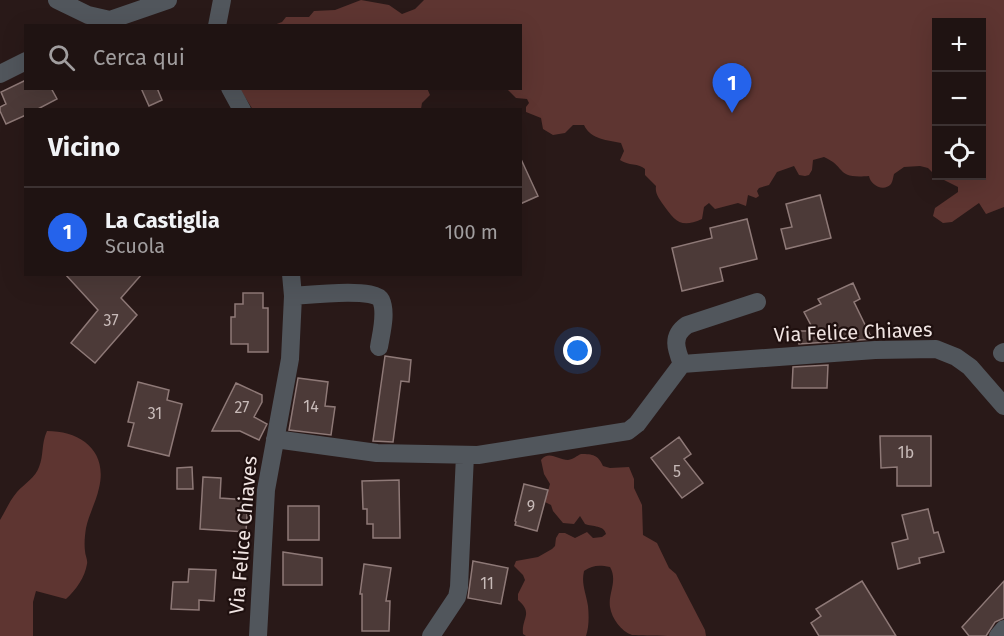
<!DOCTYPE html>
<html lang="it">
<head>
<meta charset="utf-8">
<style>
  :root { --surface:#1f1312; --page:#271c1b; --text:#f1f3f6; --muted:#a19e9f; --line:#3c3232; --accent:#2563eb }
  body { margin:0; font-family:"Fira Sans",sans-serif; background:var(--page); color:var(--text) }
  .controls { position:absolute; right:18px; top:18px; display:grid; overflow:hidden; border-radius:0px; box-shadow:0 6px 24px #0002 }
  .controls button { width:54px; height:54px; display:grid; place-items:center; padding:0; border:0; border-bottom:2px solid var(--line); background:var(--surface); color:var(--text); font:30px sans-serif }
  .you { position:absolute; left:578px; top:351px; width:21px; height:21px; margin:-15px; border:4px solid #fff; border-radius:50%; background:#1a73e8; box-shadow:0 0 0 9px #1a73e833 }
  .badge { display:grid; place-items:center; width:39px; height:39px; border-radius:50%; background:var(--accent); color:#fff; font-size:20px; font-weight:700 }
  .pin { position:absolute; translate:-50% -50px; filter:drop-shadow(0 2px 3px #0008) }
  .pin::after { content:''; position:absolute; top:32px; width:21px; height:18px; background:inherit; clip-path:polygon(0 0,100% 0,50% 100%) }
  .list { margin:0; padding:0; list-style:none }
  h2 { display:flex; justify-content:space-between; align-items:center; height:78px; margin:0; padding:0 24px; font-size:26px }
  h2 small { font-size:20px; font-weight:400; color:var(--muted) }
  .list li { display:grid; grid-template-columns:39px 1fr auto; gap:18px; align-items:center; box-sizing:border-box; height:90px; padding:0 24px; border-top:2px solid var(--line) }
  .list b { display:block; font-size:22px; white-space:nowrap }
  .list p { margin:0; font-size:20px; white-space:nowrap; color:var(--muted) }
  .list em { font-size:20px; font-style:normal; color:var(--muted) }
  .icon { flex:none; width:33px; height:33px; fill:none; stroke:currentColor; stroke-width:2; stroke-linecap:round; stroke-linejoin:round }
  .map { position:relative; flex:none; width:1004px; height:636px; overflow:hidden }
  .search { position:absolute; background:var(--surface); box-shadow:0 6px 24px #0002; left:24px; top:24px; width:498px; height:66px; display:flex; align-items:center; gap:15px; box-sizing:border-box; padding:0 21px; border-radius:0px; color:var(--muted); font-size:22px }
  .panel { position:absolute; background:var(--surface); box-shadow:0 6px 24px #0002; left:24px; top:108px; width:498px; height:168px; border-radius:0px }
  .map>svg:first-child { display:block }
</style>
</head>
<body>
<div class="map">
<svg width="1004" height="636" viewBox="0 0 1004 636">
  <rect width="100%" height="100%" fill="#291918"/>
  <path fill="#5e3531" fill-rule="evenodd" d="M361,0l28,5 13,9 13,-5 9,-9h580v207l-18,7 -7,-11 -27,19 -9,1 -10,-7 2,-8 23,-16v-5l-22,-11 -8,-8 -8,-2 -16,1 -10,7c-1,3 -1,7 -3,10 -8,9 -21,0 -22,-8 -34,3 -22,-9 -45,-19l-11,3 -1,10 -3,5 -4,1 -6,-1 -5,-9 -17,6 -8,13 -10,3 -2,3 2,5 -3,2 -8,-3 -2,11 -8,-3 -23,6 -6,-6 -5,4 -2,12c-22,10 -27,2 -40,-16 -4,-6 -7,-10 -6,-17l-11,-11v-6c-6,-6 -17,-3 -25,-9l4,-9 -3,-8c-13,-3 -30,-3 -37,-18h-11l-8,8 -12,2 -10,-6 -2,-11 -15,-6v-5l3,-4 -2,-4 -11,-1 -9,-9 13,-1v-62l-246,-1 8,-3 4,-5h23l5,-6 21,-1zM936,22h46v154h-46z
    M427,88l3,7 -8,8 -1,6 -168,1 -13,-21z
    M47,431c34,0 61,20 52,57 -3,14 -10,26 -13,40 -1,7 -2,15 -1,23 0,4 3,9 2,13 -2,13 -11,26 -21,35l-30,-8 -3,11v34h-33v-116c6,-10 10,-20 17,-28 7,-8 19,-15 22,-25 5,-12 2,-23 8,-36z
    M581,454c12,0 17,1 22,12l7,2 19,-1 5,12v9l8,17 1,30 14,8 12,25 7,6 29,56 1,6c-17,0 -60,0 -74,-1 -11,-4 -20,-16 -22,-28 -2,-14 8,-26 0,-40 -11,-2 -17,-2 -26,4 -3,13 2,22 4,35 1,10 1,21 -2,30h-60l-3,-2c-2,-16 11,-20 -5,-34v-6l7,-14 -2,-5 -9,-9 2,-5 22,-4 14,-8 3,-3 1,-8 3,-5h6l10,5 12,-6 6,6 9,-1 4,-3c-2,-9 -13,-7 -21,-10l-5,-8 -6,8 -11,-1 -10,-12 -2,-6 -6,-3 5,-18 -6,-10 -3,-14c8,-10 17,0 27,0 6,-1 8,-4 13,-6z"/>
  <path fill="#4c3a38" stroke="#8e7977" stroke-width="1.5" d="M26,80v8h25l6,11 -21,11h-10v5l-20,9 -6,-13v-4l6,-3 -5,-12z
    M141,88h16l5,12 -13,6z
    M520,157l18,39 -18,8z
    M820,195l11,43 -45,11 -5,-20 11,-2 -6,-23z
    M747,219l10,40 -37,9 3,13 -41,10 -10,-43 40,-10 -2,-10z
    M65,274h77l-21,24 16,17 -42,48 -24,-20 27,-33z
    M853,283l7,16 -6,3 18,37 -73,5v-13h15l-10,-19 17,-8 -3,-5z
    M243,293h20v15h5v44h-20v-8h-17v-27h4v-13h8z
    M385,356l26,4 -2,22 -8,-1 -8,61 -20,-1z
    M828,365l-1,23h-35l1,-21z
    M298,378l30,4 -3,24 10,1 -4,28 -42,-5z
    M138,382l31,8 -2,10 15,4 -13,52 -41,-10 6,-23 -6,-1z
    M236,383l26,12v7l-8,15 13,7 -8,16 -19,-9h-28z
    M880,436h51v50h-34v-19l-16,1z
    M679,437l12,17 -7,5 19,24 -21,15 -31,-40z
    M192,467l1,22h-16v-21z
    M203,477l18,1 -1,20 28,2 -2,32 -46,-3z
    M399,480l1,58h-27v-14h-6v-15h-4l-1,-28z
    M524,484l24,6 -11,41 -22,-6 1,-3 -1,-1z
    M288,506h31v34h-31z
    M928,509l6,24 4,-1 6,20 -25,6 1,5 -22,6 -6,-26 16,-4 -6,-24z
    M283,552l39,6v27h-39z
    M473,561l35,7 -7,36 -33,-6z
    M364,564l27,4 -5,33h4l-1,30h-27v-37h-2z
    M189,569l27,1 -2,31 -15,-1v10l-28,-1 2,-27h15z
    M862,581l34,55h-77l-8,-13 10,-7 -5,-7z
    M1004,581v37l-9,4 -9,14h-17l-7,-9z"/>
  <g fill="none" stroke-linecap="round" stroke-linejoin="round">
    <path stroke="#51565c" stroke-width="18" d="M57,0l31,15 22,5 58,-20
      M217,26l5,-26
      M0,74l26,-13
      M230,88l12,22
      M293,296c15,-1 82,-9 88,4 6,13 0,34 -2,47
      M1002,353l2,-1
      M682,364c-6,-15 -11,-28 5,-39l70,-23
      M275,439l102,14 101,2 150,-24 9,-7 45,-60 193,-14 61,-1 20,8 14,10 34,39
      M258,636l8,-146 24,-131 3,-63 -2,-22
      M431,636l26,-39 2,-10 6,-132
      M998,636l6,-7"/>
  </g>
  <g text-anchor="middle" stroke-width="4.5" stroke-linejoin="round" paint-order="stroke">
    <g font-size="16" fill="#c7bab8">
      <text x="111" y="326">37</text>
      <text x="311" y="412">14</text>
      <text x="242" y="413">27</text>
      <text x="155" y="419">31</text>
      <text x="906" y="458">1b</text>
      <text x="677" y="477">5</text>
      <text x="531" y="512">9</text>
      <text x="487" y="589">11</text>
    </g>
    <g font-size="20" fill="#f0e4e2" stroke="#1f100f">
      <text transform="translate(853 332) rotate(-2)" y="7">Via Felice Chiaves</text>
      <text transform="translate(243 535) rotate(-85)" y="7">Via Felice Chiaves</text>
    </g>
  </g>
</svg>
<div class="controls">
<button>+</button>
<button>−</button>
<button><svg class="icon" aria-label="locate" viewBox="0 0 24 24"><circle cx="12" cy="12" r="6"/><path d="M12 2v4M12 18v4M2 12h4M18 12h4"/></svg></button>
</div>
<div class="you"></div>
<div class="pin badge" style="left:732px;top:113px">1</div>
<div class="search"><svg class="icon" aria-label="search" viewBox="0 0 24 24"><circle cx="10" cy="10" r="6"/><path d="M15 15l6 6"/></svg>Cerca qui</div>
<section class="panel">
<h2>Vicino<small></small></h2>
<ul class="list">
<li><span class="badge">1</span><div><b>La Castiglia</b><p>Scuola</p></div><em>100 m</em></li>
</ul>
</section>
</div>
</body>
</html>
